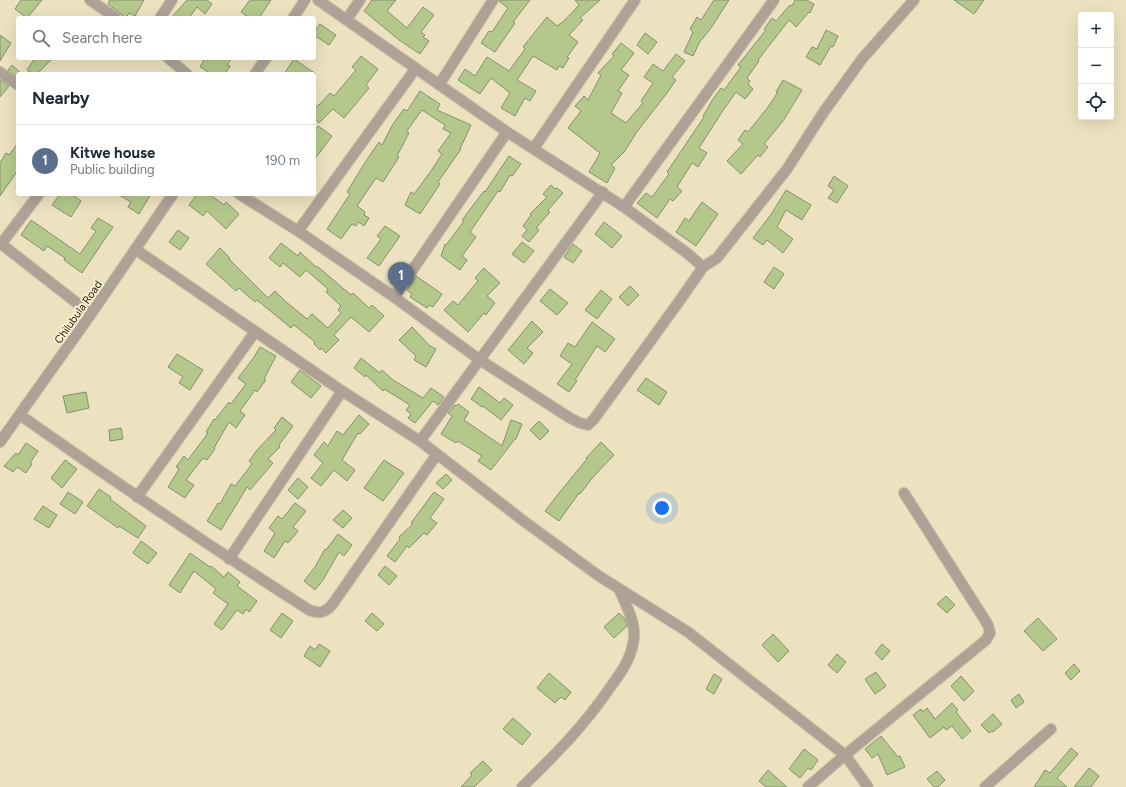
<!DOCTYPE html>
<html lang="en">
<head>
<meta charset="utf-8">
<style>
  :root { --surface:#fff; --page:#f2f2f3; --text:#1f2937; --muted:#747a83; --line:#e0e1e3; --accent:#2e7cae }
  body { margin:0; font-family:Figtree,sans-serif; background:var(--page); color:var(--text) }
  .controls { position:absolute; right:12px; top:12px; display:grid; overflow:hidden; border-radius:4px; box-shadow:0 4px 16px #0002 }
  .controls button { width:36px; height:36px; display:grid; place-items:center; padding:0; border:0; border-bottom:1px solid var(--line); background:var(--surface); color:var(--text); font:20px sans-serif }
  .you { position:absolute; left:662px; top:508px; width:14px; height:14px; margin:-10px; border:3px solid #fff; border-radius:50%; background:#1a73e8; box-shadow:0 0 0 6px #1a73e833 }
  .badge { display:grid; place-items:center; width:26px; height:26px; border-radius:50%; background:var(--accent); color:#fff; font-size:13px; font-weight:700 }
  .pin { position:absolute; translate:-50% -33px; filter:drop-shadow(0 1px 2px #0008) }
  .pin::after { content:''; position:absolute; top:21px; width:14px; height:12px; background:inherit; clip-path:polygon(0 0,100% 0,50% 100%) }
  .list { margin:0; padding:0; list-style:none }
  h2 { display:flex; justify-content:space-between; align-items:center; height:52px; margin:0; padding:0 16px; font-size:17px }
  h2 small { font-size:13px; font-weight:400; color:var(--muted) }
  .list li { display:grid; grid-template-columns:26px 1fr auto; gap:12px; align-items:center; box-sizing:border-box; height:72px; padding:0 16px; border-top:1px solid var(--line) }
  .list b { display:block; font-size:15px; white-space:nowrap }
  .list p { margin:0; font-size:13px; white-space:nowrap; color:var(--muted) }
  .list em { font-size:13px; font-style:normal; color:var(--muted) }
  .icon { flex:none; width:22px; height:22px; fill:none; stroke:currentColor; stroke-width:2; stroke-linecap:round; stroke-linejoin:round }
  .map { position:relative; flex:none; width:1126px; height:787px; overflow:hidden }
  .search { position:absolute; background:var(--surface); box-shadow:0 4px 16px #0002; left:16px; top:16px; width:300px; height:44px; display:flex; align-items:center; gap:10px; box-sizing:border-box; padding:0 14px; border-radius:4px; color:var(--muted); font-size:15px }
  .panel { position:absolute; background:var(--surface); box-shadow:0 4px 16px #0002; left:16px; top:72px; width:300px; height:124px; border-radius:4px }
  .map>svg:first-child { display:block }
</style>
</head>
<body>
<div class="map">
<svg width="1126" height="787" viewBox="0 0 1126 787">
  <rect width="100%" height="100%" fill="#ece2c0"/>
  <path fill="#b4c88b" stroke="#869071" d="M21,0h21l-15,18 -12,-9z
    M110,0h34l-9,16 -6,-3 -3,5 -18,-14z
    M187,0h20l5,4 -7,10 -8,-7 -8,11h-18z
    M250,0h21l-12,18h-10l-8,-6z
    M372,0h24l-9,11 20,17 16,-21 11,8 -13,17 4,3 -2,2 6,4 -9,13 -21,-14 -35,-29z
    M499,0h31l-17,22 2,1 -20,29 -14,-9 8,-12 3,1 16,-24 -9,-7z
    M575,0h25l-20,18 3,2 -14,15 9,7 -11,15 2,1 -6,10 -4,-2 -2,4 -24,-14 -16,24 19,11 -6,10 -5,-3 -10,18 -14,-8 9,-15 -19,-15 -11,16 -22,-14 7,-11 10,7 12,-19 22,14 16,-22 -2,-2 24,-30 10,9 7,-5 15,-16z
    M714,0h15l-18,28 -12,15 -6,13 -9,-4 9,-20 -3,-3 7,-12 4,3z
    M795,0h11l8,4 -4,9 -1,-1 -13,15 -7,-7 -31,40 1,1 -12,17 3,3 -2,3 5,5 -8,10 -9,-7 -14,20 -23,36 8,5 -9,14 -6,-4 -15,24 5,4 -9,10 -3,-2 -13,19 -20,-15 9,-10 6,4 17,-23 -2,-2 37,-55 -1,-1 10,-17 8,-11 3,2 17,-23 -3,-2 28,-35 -2,-1 8,-11 4,3 14,-16 2,1z
    M954,0h30l-10,14z
    M320,24l16,11 -7,10 -15,-10v-3z
    M826,30l12,6 -5,11 -2,-1 -11,19 -14,-8 6,-10 5,2z
    M645,33l12,9 -9,12 -11,-9z
    M0,35l11,8 -11,18z
    M621,43l13,10 -13,17 8,5 -11,16 4,2 -11,20 15,10 17,-20 -2,-2 12,-18 -9,-6 9,-13 10,7 13,-17 9,7 -13,16 4,3 -9,13 -31,40 -11,18 -14,14 4,3 -8,15 -18,-11 11,-19 -32,-25 13,-17 -6,-5 9,-10 4,4 13,-25 -3,-2 16,-17 -2,-2z
    M361,56l17,13 -12,16 3,3 -25,30 -11,-9 -14,14 -5,-5v-9l5,-5v1l11,-12 4,3 22,-26 -4,-3z
    M35,58h18l-16,16h-4l-6,-4z
    M205,58h27l-5,7 3,1 -5,8h-19l1,-3 -7,-4z
    M294,59l22,15h-32z
    M12,65l9,8 -3,1 -1,3 -9,-7z
    M0,80l9,6 -9,11z
    M783,80l19,10 -19,31 -19,23 4,3 -8,10 -2,-2 -17,19 -14,-13 16,-17 -5,-4 7,-10 3,2 20,-25 10,-15h-2z
    M420,91l20,13 -3,6 34,15 -11,24h1l-23,33 2,2 -20,30 -15,-9 6,-13 3,2 17,-23 11,-17 -4,-3 13,-18 -8,-4 2,-4 -23,-15 -16,22 3,1 -12,23 2,1 -16,25 -7,-4 -19,28 8,6 -1,3 5,3 -5,8 -5,-4 -3,4 -4,-2 -11,15 -14,-10 23,-35 -3,-2 19,-31 13,-19 3,3 11,-21 11,-15 3,2z
    M318,126l14,10 -18,24v-28z
    M18,143v27l-18,26v-33l6,-10 3,2z
    M509,156l12,8 -9,12 -2,-1 -10,17 -2,-1 -28,41 6,5 -14,19 5,4 -7,10 -19,-14 4,-12 1,1 18,-24 -2,-1 22,-29 1,1z
    M834,176l14,10 -11,17 -9,-5 6,-8 -6,-4z
    M551,185l4,4 2,-1 6,5 -15,17 2,2 -14,16 3,2 -10,12 -7,-6 5,-6 -4,-4 8,-11 -1,-1 17,-17 -4,-3z
    M786,190l25,15 -9,15 -16,-10 -9,17 16,12 -10,14 -16,-13 -4,5 -10,-7 19,-25z
    M60,194h11l10,7 -10,16 -19,-12z
    M117,194h34l-12,20 -11,-7 3,-5z
    M197,194h12l15,11 2,-3 13,12 -13,15 -19,-18 -4,5 -14,-11z
    M702,202l16,12 -22,32 -20,-14 9,-14 4,3z
    M98,218l15,9 -31,46 -18,-13 1,-2 -18,-12 -3,5 -23,-16 10,-15 49,34 16,-23 -5,-3z
    M604,222l18,14 -10,12 -17,-14z
    M385,226l15,10 -21,30 -12,-8 14,-19 -4,-3z
    M178,230l11,8 -9,12 -11,-8z
    M522,242l12,9 -10,12 -12,-9z
    M281,243l17,13 2,-4 16,15 1,-1 34,29 2,-2 16,15 3,-3 12,11 -15,16 -18,-15 -17,18 5,5 -13,13 -5,-5 -1,2 -6,-6 1,-2 -21,-17 -3,3 -34,-28 -2,2 -16,-14 -3,3 -30,-27 14,-16 10,10 -1,1 39,39 7,-7 10,10 22,18 5,-5 16,14 13,-15 -3,-3 3,-4 -15,-14 2,-3 -22,-19 -6,7 -17,-14 -3,4 -11,-9z
    M573,244l9,7 -9,12 -9,-6z
    M774,267l10,7 -10,15 -10,-7z
    M484,268l16,15 -13,13 8,7 -9,12 -2,-2 -16,19 -24,-22 9,-9 5,4 20,-24 -3,-3z
    M416,276l26,18 -9,13 -4,-2 -2,3 -17,-11 2,-3 -5,-4z
    M630,286l9,9 -11,11 -9,-9z
    M550,289l18,14 -11,12 -17,-14z
    M601,290l11,9 -15,20 -12,-9z
    M532,321l11,11 -16,16 6,5 -9,11 -16,-14z
    M592,322l23,17 -10,13 -8,-6 -22,34 2,1 -8,11 -12,-8 15,-20 -12,-8 8,-13 7,4z
    M412,327l18,19 6,3 -10,18 -12,-7 2,-4 -17,-16z
    M260,347l16,9 -12,23 2,1 -9,12 -2,-2 -15,21 5,4 -9,13 -7,-6 -15,26 1,1 -8,11 -4,-2 -17,22 8,5 -9,13 -17,-11 11,-18 -3,-2 8,-11 4,4 20,-27 -2,-1 8,-13 1,1 14,-18 2,2 15,-20 -8,-6 14,-18z
    M177,354l26,16 -13,20 -11,-7 4,-6 -15,-10z
    M361,358l19,15 2,-3 11,10 30,18 8,-10 13,9 -6,8 -5,-4 -18,22 -7,-5 3,-4 -5,-4 4,-5 -26,-16 -1,2 -17,-16 -1,2 -11,-9z
    M300,370l21,16 -10,12 -20,-16z
    M646,378l21,14 -8,13 -22,-15z
    M479,387l21,16 4,-5 9,7 -12,15 -18,-14 -1,1 -11,-8z
    M86,392l3,16 -22,5 -4,-17z
    M458,404l11,8 -5,8 38,26 9,-26 11,4 -6,15h-1l-24,31 -13,-9 4,-5 -24,-15 -2,2 -15,-9 11,-18 -4,-3 7,-8 1,1z
    M359,415l10,9 -9,10 -2,-1 -16,27 13,10 -8,11 -13,-11 -13,16 -10,-8 12,-15 -9,-8 10,-13 4,4 9,-15 6,4z
    M282,417l11,9 -14,19 1,2 -12,12 5,4 -23,27 -3,-3 -26,43 -14,-9 11,-18 2,1 11,-20 4,2 17,-22 -3,-3 8,-11 19,-20 -2,-2z
    M539,421l10,10 -9,9 -10,-10z
    M121,428l2,11 -13,2 -1,-11z
    M601,442l13,13 -20,21 -14,18 -1,-1 -20,28 -14,-10 14,-18 28,-34 -1,-1z
    M26,443l12,8 -8,12 2,1 -6,9 -9,-6 -4,5 -9,-6 12,-13 2,2z
    M65,460l12,9 -15,19 -11,-10z
    M384,460l20,13 -21,28 -19,-13z
    M446,474l6,6 -9,9 -7,-6z
    M298,478l10,9 -10,12 -10,-9z
    M99,489l12,8 -1,2 36,27 -8,12 -19,-12 -1,2 -31,-22z
    M68,492l15,10 -8,12 -15,-10z
    M434,492l10,7 -14,19 7,5 -10,12 -3,-2 -15,15 -2,-2 -12,16 -8,-6 13,-17 -1,-2 14,-13 -2,-1z
    M295,503l11,8 -13,16 5,4 -10,12 -3,-2 -11,17 -10,-7 11,-18 -6,-5 9,-12 4,3z
    M43,506l14,9 -8,13 -15,-9z
    M343,510l9,8 -9,10 -10,-8z
    M338,534l14,11 -8,11 -5,-4 -16,28 -8,10 -11,-9 11,-14 10,-18 1,1z
    M141,541l16,12 -9,11 -15,-11z
    M190,553l20,14 1,-1 13,11 4,-5 12,10 -3,4 20,15 -8,11 -3,-3 -3,5 -6,-4 -15,20 -8,-6 14,-20 -15,-11 3,-4 -22,-18 -14,22 -11,-8z
    M385,566l12,10 -8,9 -11,-10z
    M946,596l9,9 -8,8 -10,-9z
    M282,613l11,8 -12,17 -11,-8z
    M372,613l12,11 -7,7 -12,-10z
    M619,613l6,6 2,7 -13,12 -10,-11z
    M1038,618l19,21 -14,12 -19,-20z
    M773,634l16,17 -11,11 -16,-17z
    M319,644l11,7 -10,16 -16,-11 6,-10 5,4z
    M882,644l8,7 -8,9 -7,-7z
    M837,654l9,8 -9,11 -9,-8z
    M1074,664l6,7 -9,9 -6,-7z
    M876,672l10,14 -11,8 -10,-15z
    M549,673l22,19 -6,8 -4,-3 -6,6 -18,-15z
    M714,674l8,5 -8,15 -8,-5z
    M961,676l13,15 -10,10 -13,-15z
    M1019,694l5,8 -8,6 -5,-8z
    M952,703l6,7 -2,2 15,19 -9,8 -10,-13 -6,4 -2,-3 -14,11 -17,-23 8,-6 2,3 4,-4 8,11z
    M993,714l9,10 -9,8 -1,-1 -3,2 -8,-8z
    M513,718l18,16 -9,11 -19,-16z
    M881,736l17,21 2,-1 5,11 -18,8 -9,-21 -6,4 -7,-9z
    M1071,748l7,6 -21,24 10,9h-33l11,-17 5,3z
    M804,749l14,11 -7,10 -3,-2 -8,10 -11,-9z
    M483,761l9,9 -18,17h-13l11,-12 -2,-2z
    M1089,768l10,8 -8,11h-17z
    M768,770l19,17h-21l-7,-6z
    M937,771l8,9 -7,7h-4l-7,-8z"/>
  <g fill="none" stroke-linecap="round" stroke-linejoin="round">
    <g stroke="#c7bea0" stroke-width="12">
      <path id="minor" d="M90,0l26,18
        M318,0l189,132 117,75 63,46 16,14 14,-9 70,-89 36,-56 39,-54 52,-59
        M160,18l12,-18
        M293,18l12,-18
        M347,19l13,-19
        M168,58l19,16
        M0,72l18,13
        M255,74l11,-16
        M439,85l54,-85
        M534,148l101,-148
        M239,194l59,37 96,66 86,63 90,58 10,5 8,2 6,-6 84,-116 25,-36
        M624,207l150,-207
        M298,231l118,-163
        M0,243l91,71
        M1,244l38,-50
        M135,249l207,142 78,50 105,81 74,54 89,56 157,123 23,32
        M394,297l113,-165
        M20,415c95,67 191,132 289,195 11,4 15,3 23,-5l105,-151
        M420,441l183,-249
        M0,442l91,-128 82,-120
        M137,497l118,-165
        M229,559l113,-168
        M522,787c32,-31 62,-61 87,-98 12,-16 23,-31 25,-52 1,-16 -8,-32 -14,-46
        M808,787l37,-32 141,-115 4,-7 -2,-8 -5,-8 -79,-124
        M985,787l66,-58"/>
    </g>
    <use href="#minor" stroke="#aea297" stroke-width="10"/>
  </g>
  <g text-anchor="middle" stroke-width="4" stroke-linejoin="round" paint-order="stroke">
    <g font-size="11" fill="#1f1b0f" stroke="#f9efcd">
      <text transform="translate(78 312) rotate(-55)" y="4">Chilubula Road</text>
    </g>
  </g>
</svg>
<div class="controls">
<button>+</button>
<button>−</button>
<button><svg class="icon" aria-label="locate" viewBox="0 0 24 24"><circle cx="12" cy="12" r="6"/><path d="M12 2v4M12 18v4M2 12h4M18 12h4"/></svg></button>
</div>
<div class="you"></div>
<div class="pin badge" style="left:401px;top:295px;background:#5c6f8a">1</div>
<div class="search"><svg class="icon" aria-label="search" viewBox="0 0 24 24"><circle cx="10" cy="10" r="6"/><path d="M15 15l6 6"/></svg>Search here</div>
<section class="panel">
<h2>Nearby<small></small></h2>
<ul class="list">
<li><span class="badge" style="background:#5c6f8a">1</span><div><b>Kitwe house</b><p>Public building</p></div><em>190 m</em></li>
</ul>
</section>
</div>
</body>
</html>
